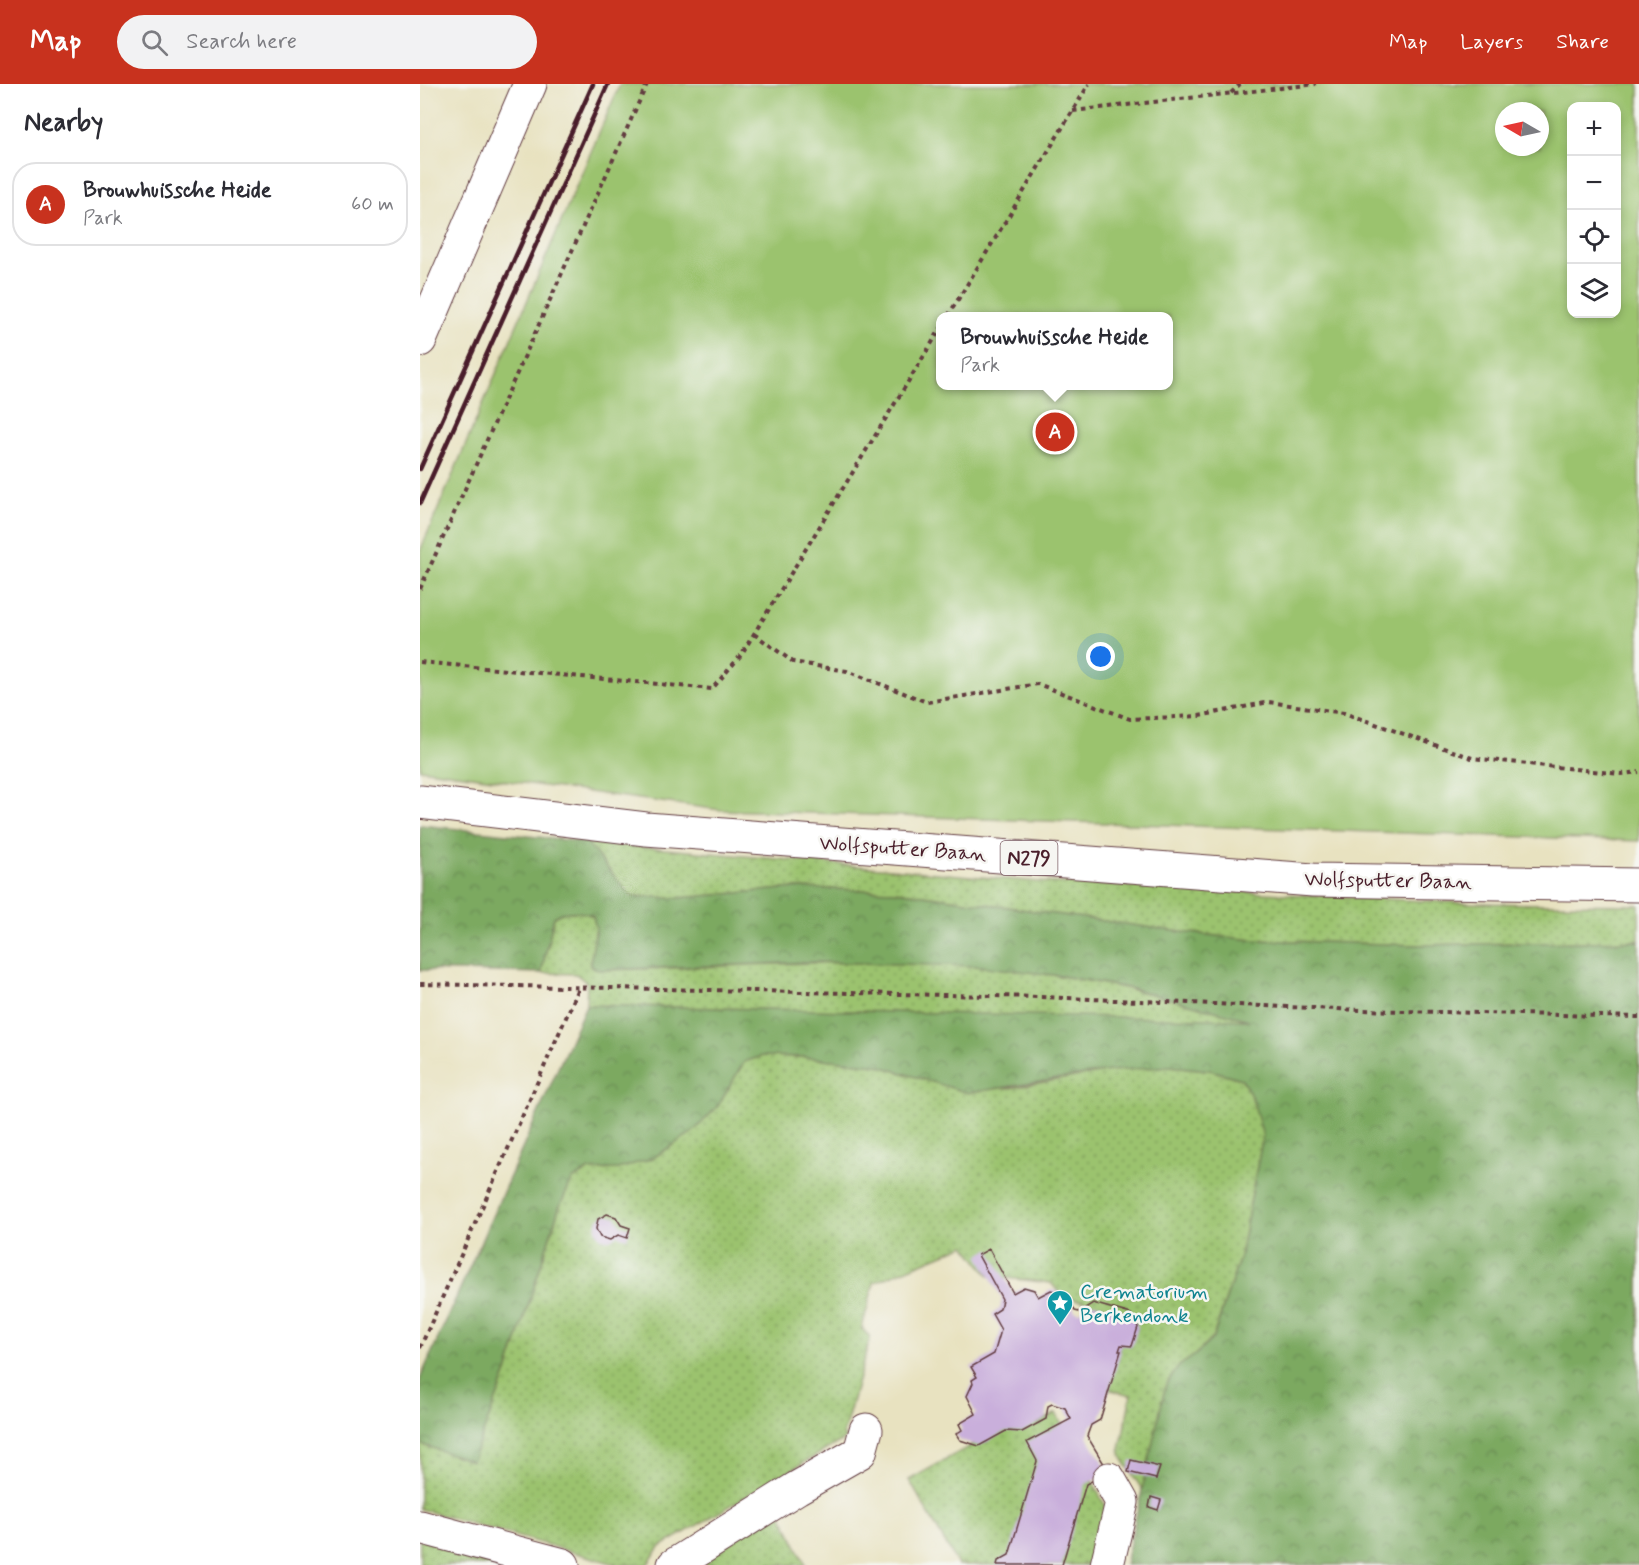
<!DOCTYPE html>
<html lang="en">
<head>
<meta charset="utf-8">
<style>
  :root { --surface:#fff; --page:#f2f2f3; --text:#2b2b33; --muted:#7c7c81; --line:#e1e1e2; --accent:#c8321e }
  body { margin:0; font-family:Mynerve,sans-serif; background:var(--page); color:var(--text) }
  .controls { position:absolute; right:18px; top:18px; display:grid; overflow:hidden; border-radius:12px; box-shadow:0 3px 9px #0003 }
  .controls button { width:54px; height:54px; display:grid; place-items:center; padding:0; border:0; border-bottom:2px solid var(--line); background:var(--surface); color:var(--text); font:30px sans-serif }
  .compass { position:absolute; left:1075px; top:18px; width:54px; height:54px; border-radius:50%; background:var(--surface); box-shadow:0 3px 9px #0003; rotate:279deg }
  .you { position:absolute; left:681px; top:573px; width:21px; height:21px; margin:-15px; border:4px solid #fff; border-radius:50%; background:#1a73e8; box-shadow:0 0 0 9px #1a73e833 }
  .badge { display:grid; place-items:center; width:39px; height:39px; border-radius:50%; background:var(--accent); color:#fff; font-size:20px; font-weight:700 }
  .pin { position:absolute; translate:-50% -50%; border:3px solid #fff; box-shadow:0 2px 6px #0006 }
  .popup { position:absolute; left:516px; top:228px; width:237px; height:78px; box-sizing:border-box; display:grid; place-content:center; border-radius:12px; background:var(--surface); filter:drop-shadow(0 2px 4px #0005); font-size:20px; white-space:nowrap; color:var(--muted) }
  .popup b { font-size:22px; color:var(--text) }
  .popup::after { content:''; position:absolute; left:50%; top:100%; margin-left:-12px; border:12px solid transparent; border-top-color:var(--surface) }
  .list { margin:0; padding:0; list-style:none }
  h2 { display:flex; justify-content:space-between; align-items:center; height:78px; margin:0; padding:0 24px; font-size:26px }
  h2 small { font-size:20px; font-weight:400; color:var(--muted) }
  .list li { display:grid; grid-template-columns:39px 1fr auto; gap:18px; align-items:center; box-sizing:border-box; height:84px; margin:0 12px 12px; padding:0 12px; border:2px solid var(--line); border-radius:24px }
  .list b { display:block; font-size:22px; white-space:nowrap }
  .list p { margin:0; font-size:20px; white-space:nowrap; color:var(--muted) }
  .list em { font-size:20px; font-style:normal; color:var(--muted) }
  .icon { flex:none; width:33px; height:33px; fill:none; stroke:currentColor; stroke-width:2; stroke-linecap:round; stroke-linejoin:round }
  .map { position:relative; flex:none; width:1219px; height:1481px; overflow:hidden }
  header { display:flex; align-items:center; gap:36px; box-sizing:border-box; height:84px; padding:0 30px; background:var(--accent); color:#fff }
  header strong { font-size:28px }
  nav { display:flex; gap:33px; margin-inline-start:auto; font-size:21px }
  .search { width:420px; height:54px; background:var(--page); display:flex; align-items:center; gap:15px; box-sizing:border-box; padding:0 21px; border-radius:33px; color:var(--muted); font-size:22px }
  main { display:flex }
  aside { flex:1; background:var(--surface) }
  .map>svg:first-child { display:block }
</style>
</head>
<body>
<header>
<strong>Map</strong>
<div class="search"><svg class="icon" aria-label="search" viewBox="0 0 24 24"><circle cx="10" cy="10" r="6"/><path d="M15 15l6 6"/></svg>Search here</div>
<nav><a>Map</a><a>Layers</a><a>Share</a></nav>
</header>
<main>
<aside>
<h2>Nearby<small></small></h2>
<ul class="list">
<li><span class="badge">A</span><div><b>Brouwhuissche Heide</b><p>Park</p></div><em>60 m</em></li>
</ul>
</aside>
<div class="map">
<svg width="1219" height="1481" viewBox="0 0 1219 1481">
  <defs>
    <pattern id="grass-dots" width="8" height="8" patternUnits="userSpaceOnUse" patternTransform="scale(1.5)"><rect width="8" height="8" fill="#9bc36e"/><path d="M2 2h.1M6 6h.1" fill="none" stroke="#809e5b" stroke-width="1.8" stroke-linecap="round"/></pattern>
    <pattern id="forest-crowns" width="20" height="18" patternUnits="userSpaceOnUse" patternTransform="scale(1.5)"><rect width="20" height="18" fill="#7ca961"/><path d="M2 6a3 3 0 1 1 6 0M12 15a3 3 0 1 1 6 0" fill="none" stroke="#688950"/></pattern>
  </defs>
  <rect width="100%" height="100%" fill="#f6f6f2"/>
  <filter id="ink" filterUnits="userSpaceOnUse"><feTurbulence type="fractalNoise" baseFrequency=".0167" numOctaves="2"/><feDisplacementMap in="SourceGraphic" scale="12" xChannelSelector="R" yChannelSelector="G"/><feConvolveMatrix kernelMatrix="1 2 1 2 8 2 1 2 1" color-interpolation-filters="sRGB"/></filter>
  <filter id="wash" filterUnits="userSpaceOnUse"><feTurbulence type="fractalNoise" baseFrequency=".008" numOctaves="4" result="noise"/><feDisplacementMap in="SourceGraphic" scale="24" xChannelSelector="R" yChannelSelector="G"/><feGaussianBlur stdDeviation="1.35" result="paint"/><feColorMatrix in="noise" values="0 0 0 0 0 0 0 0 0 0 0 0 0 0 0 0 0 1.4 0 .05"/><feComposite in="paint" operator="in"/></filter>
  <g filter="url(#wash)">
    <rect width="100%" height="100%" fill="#e8e2c0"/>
    <path fill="url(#grass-dots)" stroke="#72714c" stroke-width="1.5" d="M166,758l452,40 429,21 172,2v36l-222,4 -164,-5 -72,-8 -286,-41 -99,-3 -117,10 -49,-2z
      M142,828h20l11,4 3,12 -6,37 9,5c126,-2 252,-14 378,-4 94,7 185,29 275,55l-666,-16 1,-22 -11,-9 -35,-1 13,-56z
      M342,972l43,1 72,8 66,20 67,3 100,-17 59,-5 41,4 32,9 10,19 11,37 -23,122 -27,80 -18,18 -16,11 -36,125 -21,-33 -2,-9 11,-54 -32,-8 5,-25 16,-11 4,-40 -62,-15 -11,-13 -62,-7 -24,-31 -91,38 -12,45 8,10 -27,97 3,3 -186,109 -13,18h-29l-198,-56v-65l52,16 35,-88 52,-164 13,-28 17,-10 29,-1 120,-97 6,-10z
      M636,1329l52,98 -14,54h-136l-49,-85 111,-62 18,6z
      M359,1425l27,56h-123z
      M0,1454l96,27h-96z"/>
    <path fill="url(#forest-crowns)" stroke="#636446" stroke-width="1.5" d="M0,741l166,17 45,54 48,2 117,-10 99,3 286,41 72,8 164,5 222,-4v624h-514l41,-181 13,-18 16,-11 18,-17 27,-81 23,-122 -11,-37 -10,-19 -32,-9 -40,-4 -60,5 -142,22 -91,-28 -72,-8 -43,-1 -18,6 -26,44 -25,26 -40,26 -35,11 -29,1 -17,10 -13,28 -52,164 -35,89 -52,-17v-65l166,-374 663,15 -116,-31 -71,-13 -84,-10 -164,-4 -215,8 -9,-5 6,-37 -3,-12c-13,-5 -26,-7 -39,1l-13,56 -121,-3z"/>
    <path fill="#9bc36e" stroke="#72714c" stroke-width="1.5" fill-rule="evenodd" d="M200,0h1019v757l-919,-31 -300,-41v-218zM1152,22h44v208h-44zM1084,27h36v36h-36zM521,232h228v70h-228z"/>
    <g id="blocks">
      <path fill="#c9afdb" d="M187,1130l9,3 5,8 9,3 -3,10 -9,-3 -8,5 -10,-3 -4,-8 2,-10z
        M569,1165l24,44 11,-6 10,3 4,7 13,-7 17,5 7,16 4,1 14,-9 38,11 7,13 -6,19 -11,-1 -2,6h2l-21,69 -9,5 -4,11 22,36 -23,12 -24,81h-65l1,-4 11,-6 28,-94 -10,-19 44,-23 -6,-11 -13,-4 -4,2 -2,13 -24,13 -16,-1 -27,15 -19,-6 -4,-6 6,-4 -3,-6 17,-10 -9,-18 6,-13 -1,-3 5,-3 -6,-10 23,-13 7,-24 -9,-16 8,-5 2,-10 -24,-44z
        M711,1376l29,7 -4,12 -28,-7z
        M731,1413l10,3 -3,10 -9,-3z"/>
    </g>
  </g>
  <g filter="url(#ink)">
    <use href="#blocks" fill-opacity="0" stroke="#623c41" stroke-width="1.5"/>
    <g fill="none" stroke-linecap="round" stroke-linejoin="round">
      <g stroke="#623c41" stroke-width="35">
        <path id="minor" d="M0,256l110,-256
          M0,1443l143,38
          M254,1481l123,-77 63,-36 6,-22
          M687,1481l15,-63 -13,-23"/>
      </g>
      <g stroke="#623c41" stroke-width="35">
        <path id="major" d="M0,718l226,27 667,51 326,5"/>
      </g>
      <path stroke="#623c41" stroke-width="4" stroke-dasharray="4.5 4.5" stroke-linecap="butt" d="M811,9l9,-9
        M653,27l243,-27
        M528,232l141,-232
        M0,505l227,-505
        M334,550l39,28 54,9 80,31 111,-18 92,35 69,-3 70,-14 75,11 128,45 149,16 18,-2
        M0,578l292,27 29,-34 200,-327
        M0,900l621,13 321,13 277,7
        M0,1264l159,-360"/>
      <use href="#minor" stroke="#fff" stroke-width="33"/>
      <use href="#major" stroke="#fff" stroke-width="33"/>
      <path stroke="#4a1f2b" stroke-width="4.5" d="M0,385l173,-385
        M0,419l188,-419"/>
    </g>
  </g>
  <defs>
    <g id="sight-pin" transform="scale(1.35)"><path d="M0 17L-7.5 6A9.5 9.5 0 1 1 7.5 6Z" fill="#0f9aa8" stroke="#f6f6f2"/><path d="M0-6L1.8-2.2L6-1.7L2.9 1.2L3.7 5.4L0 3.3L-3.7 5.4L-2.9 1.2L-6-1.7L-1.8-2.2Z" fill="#fff"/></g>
  </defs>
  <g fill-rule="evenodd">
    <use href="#sight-pin" x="640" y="1219"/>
  </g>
  <g text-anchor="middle" stroke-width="5" stroke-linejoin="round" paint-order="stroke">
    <rect fill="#f6f6f2" stroke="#7e6067" stroke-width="1.5" x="580.5" y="757" width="57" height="34" rx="4.5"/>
    <g font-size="20" font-weight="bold" fill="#4a1f2b">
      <text x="609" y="781">N279</text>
    </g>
    <g font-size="21" fill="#4a1f2b" stroke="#f6f6f2">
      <text transform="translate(483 764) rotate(4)" y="7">Wolfsputter Baan</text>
      <text transform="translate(968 796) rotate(1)" y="7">Wolfsputter Baan</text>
    </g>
    <g font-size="21" fill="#0d838f" stroke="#f6f6f2" text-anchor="start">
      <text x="660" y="1214">Crematorium<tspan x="660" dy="24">Berkendonk</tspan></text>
    </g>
  </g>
</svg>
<div class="controls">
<button>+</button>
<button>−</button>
<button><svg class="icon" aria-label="locate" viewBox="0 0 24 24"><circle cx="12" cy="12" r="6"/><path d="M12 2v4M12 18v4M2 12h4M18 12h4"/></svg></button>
<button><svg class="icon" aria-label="layers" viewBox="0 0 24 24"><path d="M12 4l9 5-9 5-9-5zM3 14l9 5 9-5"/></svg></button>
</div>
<svg class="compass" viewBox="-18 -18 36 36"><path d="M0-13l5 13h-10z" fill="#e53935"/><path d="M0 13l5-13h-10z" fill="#7c7c81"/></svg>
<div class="you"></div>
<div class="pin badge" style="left:635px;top:348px">A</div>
<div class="popup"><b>Brouwhuissche Heide</b>Park</div>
</div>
</main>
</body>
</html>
